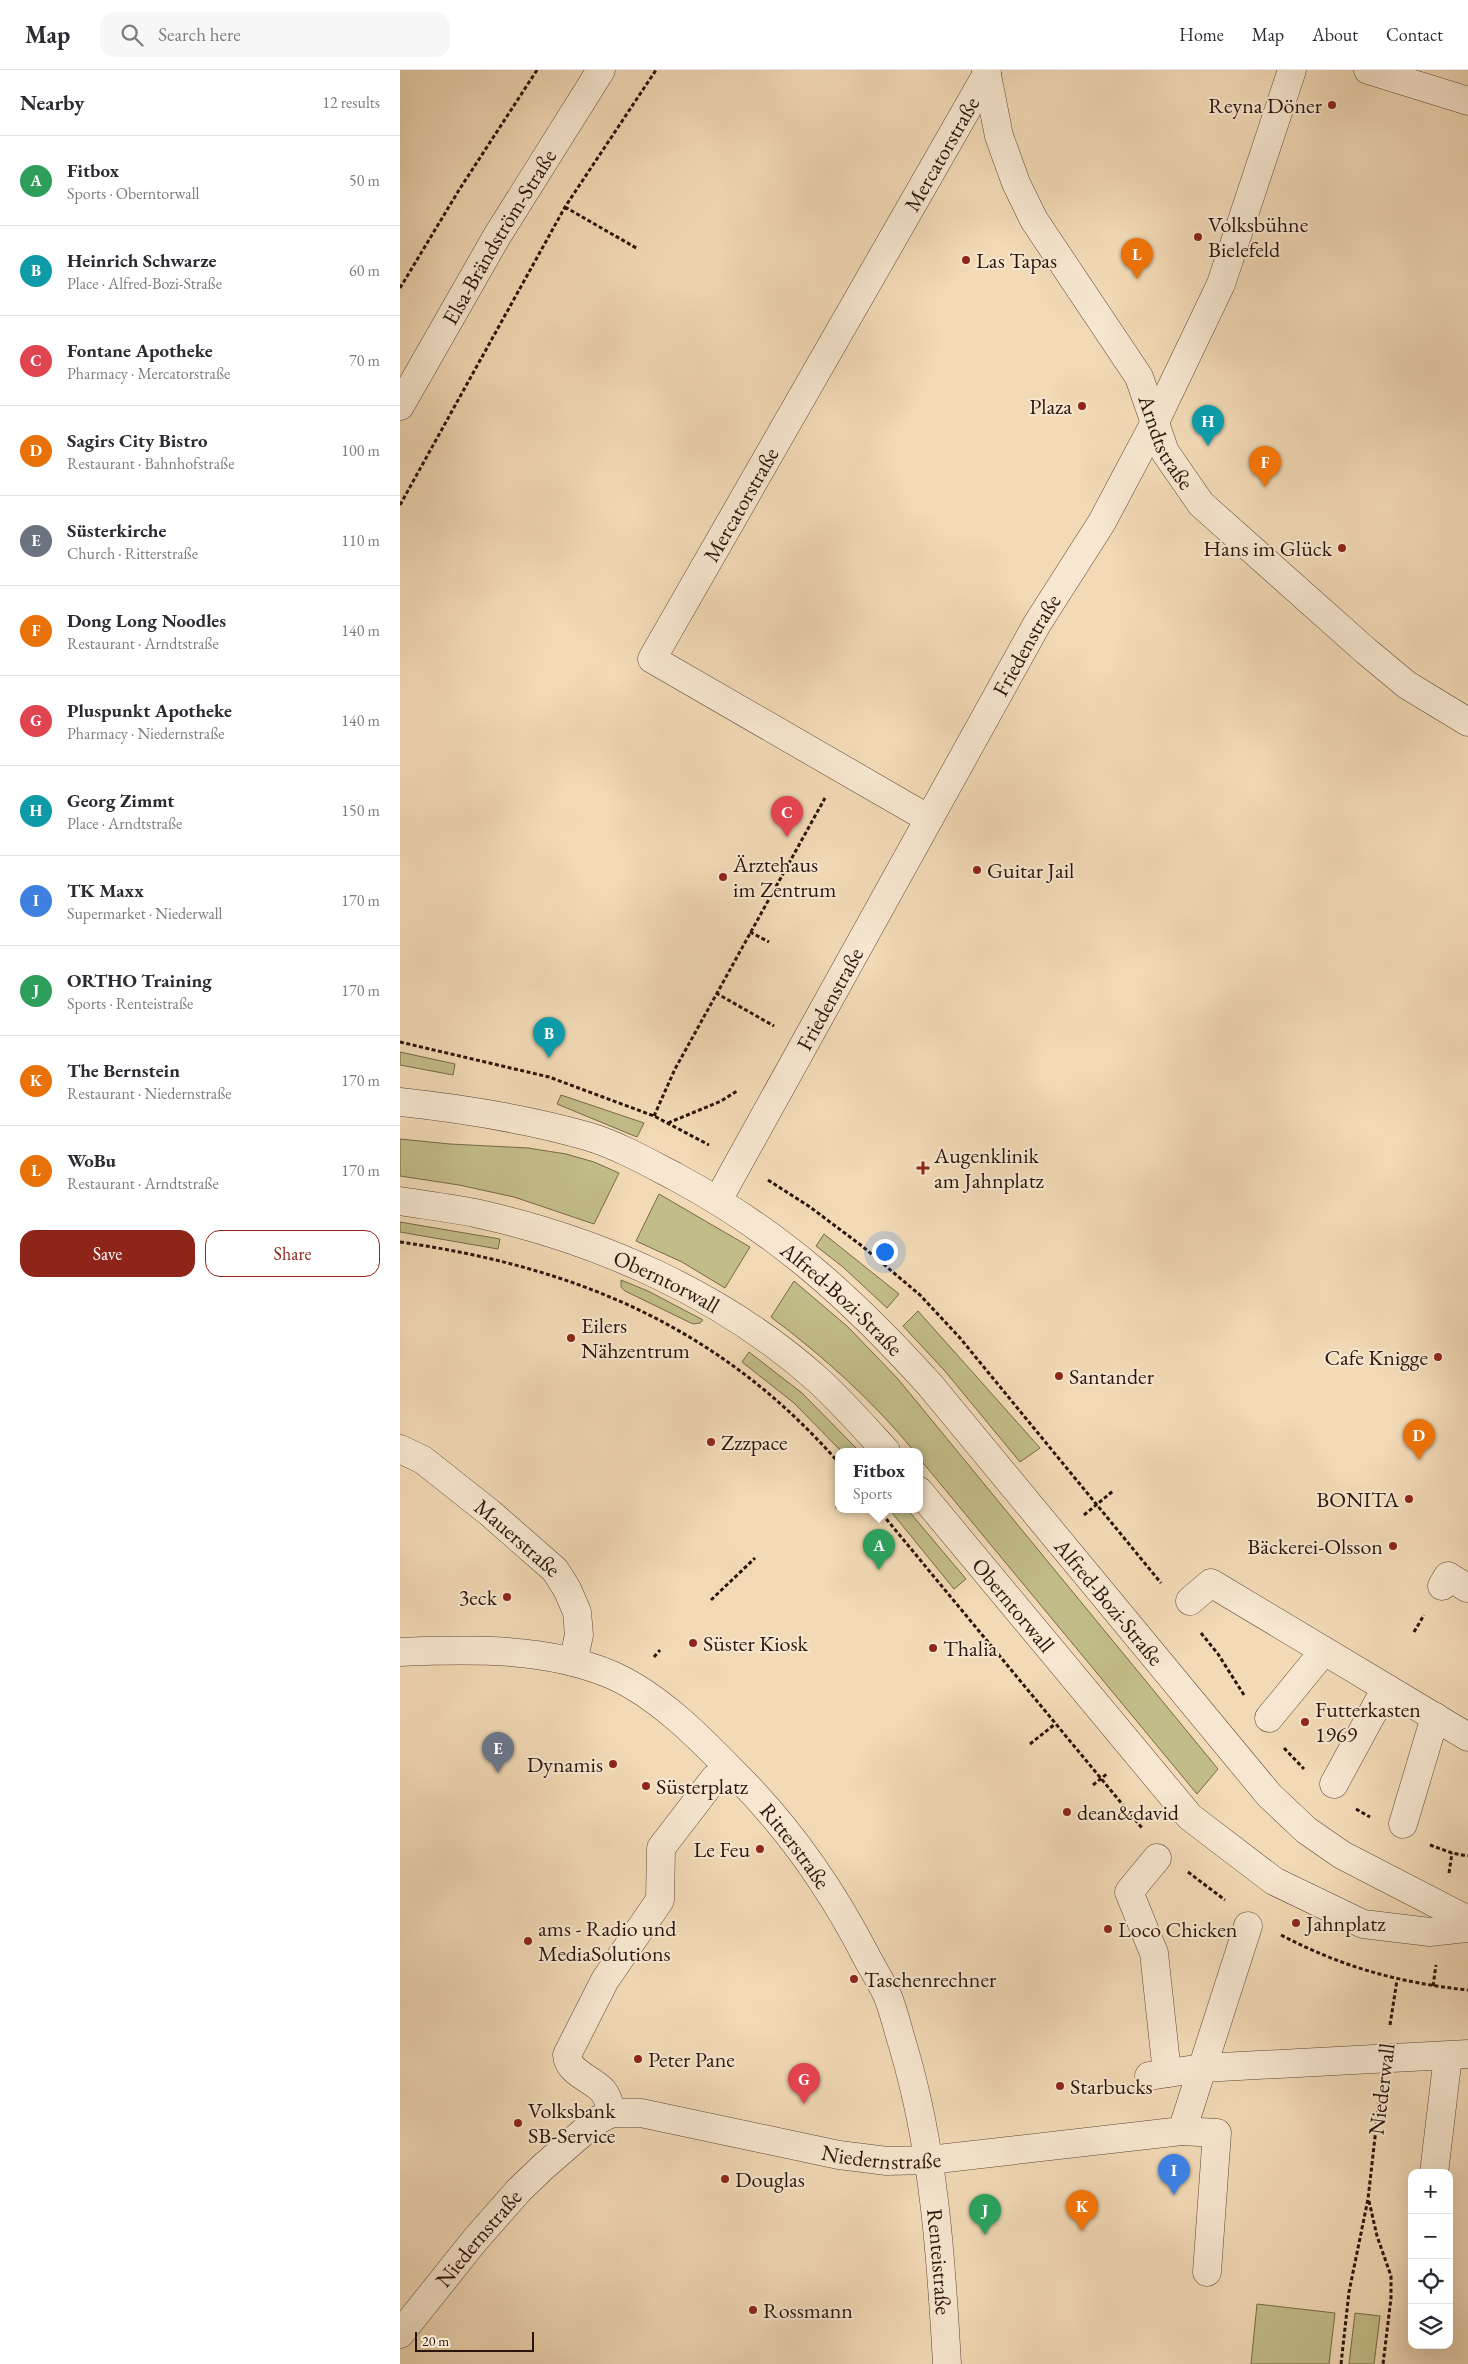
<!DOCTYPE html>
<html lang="en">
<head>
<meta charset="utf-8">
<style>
  :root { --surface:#fff; --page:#f7f7f7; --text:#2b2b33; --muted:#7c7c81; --line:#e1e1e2; --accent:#8f2418 }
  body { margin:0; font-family:"EB Garamond",serif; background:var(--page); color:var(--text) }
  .controls { position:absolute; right:15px; bottom:15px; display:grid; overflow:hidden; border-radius:10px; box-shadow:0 5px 20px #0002 }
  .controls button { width:45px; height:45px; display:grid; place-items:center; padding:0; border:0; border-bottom:1px solid var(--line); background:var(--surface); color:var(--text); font:25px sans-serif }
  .scale { position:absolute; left:15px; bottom:12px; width:119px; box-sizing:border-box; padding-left:5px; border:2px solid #2a150c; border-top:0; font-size:14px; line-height:18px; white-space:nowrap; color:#2a150c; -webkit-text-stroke:4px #f7e7d0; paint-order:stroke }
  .you { position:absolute; left:484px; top:1181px; width:18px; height:18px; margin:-12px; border:4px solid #fff; border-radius:50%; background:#1a73e8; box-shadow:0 0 0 8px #1a73e833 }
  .badge { display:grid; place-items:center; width:32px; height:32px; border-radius:50%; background:var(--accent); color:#fff; font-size:16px; font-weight:700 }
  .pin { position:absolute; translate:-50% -41px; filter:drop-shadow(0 1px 2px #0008) }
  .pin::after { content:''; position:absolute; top:26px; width:18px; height:15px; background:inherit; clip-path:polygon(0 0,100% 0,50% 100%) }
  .popup { position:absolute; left:435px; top:1378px; width:88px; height:65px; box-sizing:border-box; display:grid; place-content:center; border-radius:10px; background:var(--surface); filter:drop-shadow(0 1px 4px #0005); font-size:16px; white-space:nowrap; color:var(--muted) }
  .popup b { font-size:19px; color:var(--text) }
  .popup::after { content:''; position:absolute; left:50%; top:100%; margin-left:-10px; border:10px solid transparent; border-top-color:var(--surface) }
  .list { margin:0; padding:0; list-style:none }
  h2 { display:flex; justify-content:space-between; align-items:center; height:65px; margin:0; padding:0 20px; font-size:21px }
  h2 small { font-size:16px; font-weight:400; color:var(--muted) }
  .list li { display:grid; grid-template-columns:32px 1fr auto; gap:15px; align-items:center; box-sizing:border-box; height:90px; padding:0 20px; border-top:1px solid var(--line) }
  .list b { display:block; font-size:19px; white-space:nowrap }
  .list p { margin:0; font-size:16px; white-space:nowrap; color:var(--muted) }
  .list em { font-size:16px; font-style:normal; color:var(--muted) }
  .actions { display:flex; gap:10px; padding:15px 20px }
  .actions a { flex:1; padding:11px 0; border:1px solid var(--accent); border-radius:15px; text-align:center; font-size:18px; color:var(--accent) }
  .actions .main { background:var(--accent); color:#fff }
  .icon { flex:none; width:28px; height:28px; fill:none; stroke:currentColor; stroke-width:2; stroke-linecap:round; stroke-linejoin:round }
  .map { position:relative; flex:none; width:1068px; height:2294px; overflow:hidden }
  header { display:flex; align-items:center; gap:30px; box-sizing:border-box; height:70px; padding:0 25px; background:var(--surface); border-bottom:1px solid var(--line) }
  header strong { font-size:24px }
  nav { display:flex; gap:28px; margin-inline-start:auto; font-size:18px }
  .search { width:350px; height:45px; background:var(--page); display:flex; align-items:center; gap:12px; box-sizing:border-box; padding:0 18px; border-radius:15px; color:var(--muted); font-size:19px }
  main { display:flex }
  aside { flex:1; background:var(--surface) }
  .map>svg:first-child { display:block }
</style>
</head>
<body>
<header>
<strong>Map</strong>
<div class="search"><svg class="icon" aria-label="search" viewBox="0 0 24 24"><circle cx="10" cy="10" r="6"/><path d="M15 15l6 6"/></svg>Search here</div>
<nav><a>Home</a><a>Map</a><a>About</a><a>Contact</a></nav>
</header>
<main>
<aside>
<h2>Nearby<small>12 results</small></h2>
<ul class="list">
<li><span class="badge" style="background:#2e9e5b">A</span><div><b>Fitbox</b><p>Sports · Oberntorwall</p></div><em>50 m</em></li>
<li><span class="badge" style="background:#0f9aa8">B</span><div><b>Heinrich Schwarze</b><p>Place · Alfred-Bozi-Straße</p></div><em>60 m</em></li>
<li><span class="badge" style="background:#e0444e">C</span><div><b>Fontane Apotheke</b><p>Pharmacy · Mercatorstraße</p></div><em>70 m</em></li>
<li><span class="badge" style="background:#e8710a">D</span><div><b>Sagirs City Bistro</b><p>Restaurant · Bahnhofstraße</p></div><em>100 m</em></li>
<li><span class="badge" style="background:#6b7280">E</span><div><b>Süsterkirche</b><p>Church · Ritterstraße</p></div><em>110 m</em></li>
<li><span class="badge" style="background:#e8710a">F</span><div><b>Dong Long Noodles</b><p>Restaurant · Arndtstraße</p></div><em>140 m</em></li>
<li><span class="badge" style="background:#e0444e">G</span><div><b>Pluspunkt Apotheke</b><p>Pharmacy · Niedernstraße</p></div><em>140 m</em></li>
<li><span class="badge" style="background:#0f9aa8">H</span><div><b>Georg Zimmt</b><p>Place · Arndtstraße</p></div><em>150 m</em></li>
<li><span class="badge" style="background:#3f7fe0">I</span><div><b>TK Maxx</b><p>Supermarket · Niederwall</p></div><em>170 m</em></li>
<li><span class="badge" style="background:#2e9e5b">J</span><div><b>ORTHO Training</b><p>Sports · Renteistraße</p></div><em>170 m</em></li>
<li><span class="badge" style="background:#e8710a">K</span><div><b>The Bernstein</b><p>Restaurant · Niedernstraße</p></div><em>170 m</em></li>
<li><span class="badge" style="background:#e8710a">L</span><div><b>WoBu</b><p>Restaurant · Arndtstraße</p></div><em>170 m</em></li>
</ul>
<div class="actions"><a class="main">Save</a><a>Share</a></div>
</aside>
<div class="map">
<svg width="1068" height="2294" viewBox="0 0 1068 2294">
  <rect width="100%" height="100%" fill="#f2dab6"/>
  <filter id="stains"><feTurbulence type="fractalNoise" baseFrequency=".004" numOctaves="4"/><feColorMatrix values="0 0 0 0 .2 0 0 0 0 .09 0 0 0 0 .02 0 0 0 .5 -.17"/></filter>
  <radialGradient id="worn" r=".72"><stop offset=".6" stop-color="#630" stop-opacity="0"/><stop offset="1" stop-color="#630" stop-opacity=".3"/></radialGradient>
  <path fill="#c2bd88" stroke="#76694a" d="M0,982l55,12 -2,11 -53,-10z
    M161,1025l83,28 -7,14 -80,-33z
    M0,1069l50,5 78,4 38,6 28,8 25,11 -25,51 -80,-27 -55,-12 -59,-9z
    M259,1124l91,53 -25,41 -43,-26 -46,-21z
    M0,1152l100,17 -2,10 -98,-17z
    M424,1164l75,60 -12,14 -44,-41 -27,-21z
    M221,1210l27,11 55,29 -3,3 -7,1 -68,-33 -4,-4z
    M394,1211l54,46 50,52 320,390 -21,25 -278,-336v-7h-5c-42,-51 -90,-94 -143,-134z
    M518,1241l122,137 -20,14 -76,-92 -41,-44z
    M349,1282l53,41 57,58h-18l-47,-48 -52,-41z
    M489,1439h18l59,70 -12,10z
    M857,2234l78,9 -6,51h-78z
    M955,2243l25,3 -6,48h-25z"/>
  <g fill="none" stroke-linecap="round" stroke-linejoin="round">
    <g stroke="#5c4636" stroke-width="29">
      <g id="minor">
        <path id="s1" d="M586,0l13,66 17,47 18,37 105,157 26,75 36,52 165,147 41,34 61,37"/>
        <path d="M968,0l100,31"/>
        <path id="s2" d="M0,336l97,-170 104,-166"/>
        <path id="s3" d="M529,749l-277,-160 335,-585"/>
        <path id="s4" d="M0,1032c64,7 128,17 190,35 29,9 59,26 86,40 104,56 175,121 254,208l339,410 37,35 36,25 126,65"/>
        <path id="s5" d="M318,1130l319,-576 65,-102 52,-98 67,-140 71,-214"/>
        <path id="s6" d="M0,1131c25,4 50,7 75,12 124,27 248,82 343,167 24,22 46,47 68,71"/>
        <path id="s7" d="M0,1379l23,11 67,53 65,57 12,19 10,23 2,23 -6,27"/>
        <path id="s8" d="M519,1421l271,326 84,64 89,43 67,8 38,-4"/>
        <path d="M1042,1516l6,-10 19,12"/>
        <path d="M790,1531l21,-18 257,154"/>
        <path id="s9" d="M0,1582c70,-3 147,-5 212,23 47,21 88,63 123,99 53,53 97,116 131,182 7,13 16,27 22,41 6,15 10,33 15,49 31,104 38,210 44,318"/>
        <path d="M869,1648l55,-67"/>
        <path d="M934,1714l52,-96"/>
        <path d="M1003,1754l32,-107"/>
        <path d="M757,1788l-28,34 25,61 13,120"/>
        <path d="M749,2006l53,-8 266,-14"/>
        <path d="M212,2043c-2,-7 -4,-16 -9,-22 -10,-12 -35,-18 -36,-36l38,-75 55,-80 1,-52 53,-69"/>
        <path d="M782,2061l35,2 -10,139"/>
        <path d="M1034,2103l14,-117"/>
        <path id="s10" d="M0,2264l75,-94 44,-50 24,-23 53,-46 16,-8h29l198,42 48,6 42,-1 253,-29 66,-205"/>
      </g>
    </g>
    <path stroke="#2a150c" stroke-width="3" stroke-dasharray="4 2.5" stroke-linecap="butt" d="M165,137l73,42
      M0,218l59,-98 78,-120
      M0,435l165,-298 91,-137
      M350,862l19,10
      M316,923l58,33
      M0,972l149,35 105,39 55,29
      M254,1046l21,-47 150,-271
      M268,1053l53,-22 16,-10
      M368,1110l42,27 52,39 58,49 40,43 201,245
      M0,1172c176,25 320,85 439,221
      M436,1438l3,-3
      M478,1439l264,319
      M684,1445l29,-24
      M311,1530l44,-42
      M1014,1562l10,-17
      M801,1563l17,21 26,41
      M254,1587l6,-7
      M630,1674l25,-20
      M884,1678l20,21
      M693,1715l15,-12
      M956,1739l14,8
      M1030,1775l22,8 16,3
      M788,1802l37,28
      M1049,1803l3,-20
      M881,1865c61,32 119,48 187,55
      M1033,1916l3,-21
      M990,1955l7,-45
      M969,2131l8,35 14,40v22l-8,66
      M941,2294l8,-72 19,-93 12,-106"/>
    <use href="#minor" stroke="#f7e7d0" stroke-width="28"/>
  </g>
  <g fill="#8f2418" stroke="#f7e7d0" stroke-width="2">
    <circle cx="932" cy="35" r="5"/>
    <circle cx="798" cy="167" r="5"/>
    <circle cx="566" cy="190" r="5"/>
    <circle cx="682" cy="336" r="5"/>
    <circle cx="942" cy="478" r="5"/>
    <circle cx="577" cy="800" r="5"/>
    <circle cx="323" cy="807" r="5"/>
    <path d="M520.5 1090.5h5v5h5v5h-5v5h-5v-5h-5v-5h5z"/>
    <circle cx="171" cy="1268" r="5"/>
    <circle cx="1038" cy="1287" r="5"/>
    <circle cx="659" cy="1306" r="5"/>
    <circle cx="311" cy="1372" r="5"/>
    <circle cx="1009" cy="1429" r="5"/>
    <circle cx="993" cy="1476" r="5"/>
    <circle cx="107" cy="1527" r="5"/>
    <circle cx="293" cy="1573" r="5"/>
    <circle cx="533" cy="1578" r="5"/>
    <circle cx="905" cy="1652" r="5"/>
    <circle cx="213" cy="1694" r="5"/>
    <circle cx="246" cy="1716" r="5"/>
    <circle cx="667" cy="1742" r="5"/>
    <circle cx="360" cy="1779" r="5"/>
    <circle cx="896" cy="1853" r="5"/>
    <circle cx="708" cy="1859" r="5"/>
    <circle cx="128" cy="1871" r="5"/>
    <circle cx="454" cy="1909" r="5"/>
    <circle cx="238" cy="1989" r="5"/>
    <circle cx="660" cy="2016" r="5"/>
    <circle cx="118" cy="2053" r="5"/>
    <circle cx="325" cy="2109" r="5"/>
    <circle cx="353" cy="2240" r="5"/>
  </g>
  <g text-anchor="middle" stroke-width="4" stroke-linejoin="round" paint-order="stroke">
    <g font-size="22" fill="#2a150c" stroke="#f7e7d0" text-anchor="start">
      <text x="922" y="43" text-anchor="end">Reyna Döner</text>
      <text x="808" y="162">Volksbühne<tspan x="808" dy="25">Bielefeld</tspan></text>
      <text x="576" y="198">Las Tapas</text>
      <text x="672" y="344" text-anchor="end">Plaza</text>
      <text x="932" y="486" text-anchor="end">Hans im Glück</text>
      <text x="333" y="802">Ärztehaus<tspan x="333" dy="25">im Zentrum</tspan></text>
      <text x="587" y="808">Guitar Jail</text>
      <text x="534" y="1093">Augenklinik<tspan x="534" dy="25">am Jahnplatz</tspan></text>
      <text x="181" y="1263">Eilers<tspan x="181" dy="25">Nähzentrum</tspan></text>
      <text x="1028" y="1295" text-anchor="end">Cafe Knigge</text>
      <text x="669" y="1314">Santander</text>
      <text x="321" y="1380">Zzzpace</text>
      <text x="999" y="1437" text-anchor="end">BONITA</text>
      <text x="983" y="1484" text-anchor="end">Bäckerei-Olsson</text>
      <text x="97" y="1535" text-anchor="end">3eck</text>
      <text x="303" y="1581">Süster Kiosk</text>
      <text x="543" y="1586">Thalia</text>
      <text x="915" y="1647">Futterkasten<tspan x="915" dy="25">1969</tspan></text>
      <text x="203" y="1702" text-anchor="end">Dynamis</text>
      <text x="256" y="1724">Süsterplatz</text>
      <text x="677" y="1750">dean&amp;david</text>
      <text x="350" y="1787" text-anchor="end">Le Feu</text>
      <text x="906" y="1861">Jahnplatz</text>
      <text x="138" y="1866">ams - Radio und<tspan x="138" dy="25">MediaSolutions</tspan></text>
      <text x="718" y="1867">Loco Chicken</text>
      <text x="464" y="1917">Taschenrechner</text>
      <text x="248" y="1997">Peter Pane</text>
      <text x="670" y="2024">Starbucks</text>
      <text x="128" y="2048">Volksbank<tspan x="128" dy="25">SB-Service</tspan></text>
      <text x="335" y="2117">Douglas</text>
      <text x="363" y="2248">Rossmann</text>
    </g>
    <g font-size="22" fill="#2a150c" stroke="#f7e7d0">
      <text dy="8" stroke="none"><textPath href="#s3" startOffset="902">Mercatorstraße</textPath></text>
      <text dy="8" stroke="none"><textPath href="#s2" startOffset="196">Elsa-Brändström-Straße</textPath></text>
      <text dy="8" stroke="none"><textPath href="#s1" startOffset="418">Arndtstraße</textPath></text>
      <text dy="8" stroke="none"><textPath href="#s3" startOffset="498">Mercatorstraße</textPath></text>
      <text dy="8" stroke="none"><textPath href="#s5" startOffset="635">Friedenstraße</textPath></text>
      <text dy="8" stroke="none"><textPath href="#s5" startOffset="230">Friedenstraße</textPath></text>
      <text dy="8" stroke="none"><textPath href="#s6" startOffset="280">Oberntorwall</textPath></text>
      <text dy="8" stroke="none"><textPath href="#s4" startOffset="495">Alfred-Bozi-Straße</textPath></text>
      <text dy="8" stroke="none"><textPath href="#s7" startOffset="148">Mauerstraße</textPath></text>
      <text dy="8" stroke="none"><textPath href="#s4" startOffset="900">Alfred-Bozi-Straße</textPath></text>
      <text dy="8" stroke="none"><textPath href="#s8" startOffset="148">Oberntorwall</textPath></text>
      <text dy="8" stroke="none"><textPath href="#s9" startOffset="468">Ritterstraße</textPath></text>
      <text transform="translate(981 2019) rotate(-83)" y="8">Niederwall</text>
      <text dy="8" stroke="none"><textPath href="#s10" startOffset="582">Niedernstraße</textPath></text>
      <text dy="8" stroke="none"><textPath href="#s10" startOffset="124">Niedernstraße</textPath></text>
      <text dy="8" stroke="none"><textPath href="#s9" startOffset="916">Renteistraße</textPath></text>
    </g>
  </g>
  <rect width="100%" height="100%" filter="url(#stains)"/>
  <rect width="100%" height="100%" fill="url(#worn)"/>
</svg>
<div class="controls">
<button>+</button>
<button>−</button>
<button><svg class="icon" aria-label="locate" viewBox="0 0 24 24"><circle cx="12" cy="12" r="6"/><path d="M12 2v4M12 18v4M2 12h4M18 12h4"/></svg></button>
<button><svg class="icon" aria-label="layers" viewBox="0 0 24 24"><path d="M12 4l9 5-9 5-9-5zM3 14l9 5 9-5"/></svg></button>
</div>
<div class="scale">20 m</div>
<div class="you"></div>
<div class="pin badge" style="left:479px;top:1500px;background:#2e9e5b">A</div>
<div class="popup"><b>Fitbox</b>Sports</div>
<div class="pin badge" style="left:149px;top:988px;background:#0f9aa8">B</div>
<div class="pin badge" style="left:387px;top:767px;background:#e0444e">C</div>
<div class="pin badge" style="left:1019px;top:1390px;background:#e8710a">D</div>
<div class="pin badge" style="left:98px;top:1703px;background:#6b7280">E</div>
<div class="pin badge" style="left:865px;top:417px;background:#e8710a">F</div>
<div class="pin badge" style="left:404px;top:2034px;background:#e0444e">G</div>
<div class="pin badge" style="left:808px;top:376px;background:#0f9aa8">H</div>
<div class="pin badge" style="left:774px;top:2125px;background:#3f7fe0">I</div>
<div class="pin badge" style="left:585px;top:2165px;background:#2e9e5b">J</div>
<div class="pin badge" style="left:682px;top:2161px;background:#e8710a">K</div>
<div class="pin badge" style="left:737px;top:209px;background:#e8710a">L</div>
</div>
</main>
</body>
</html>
